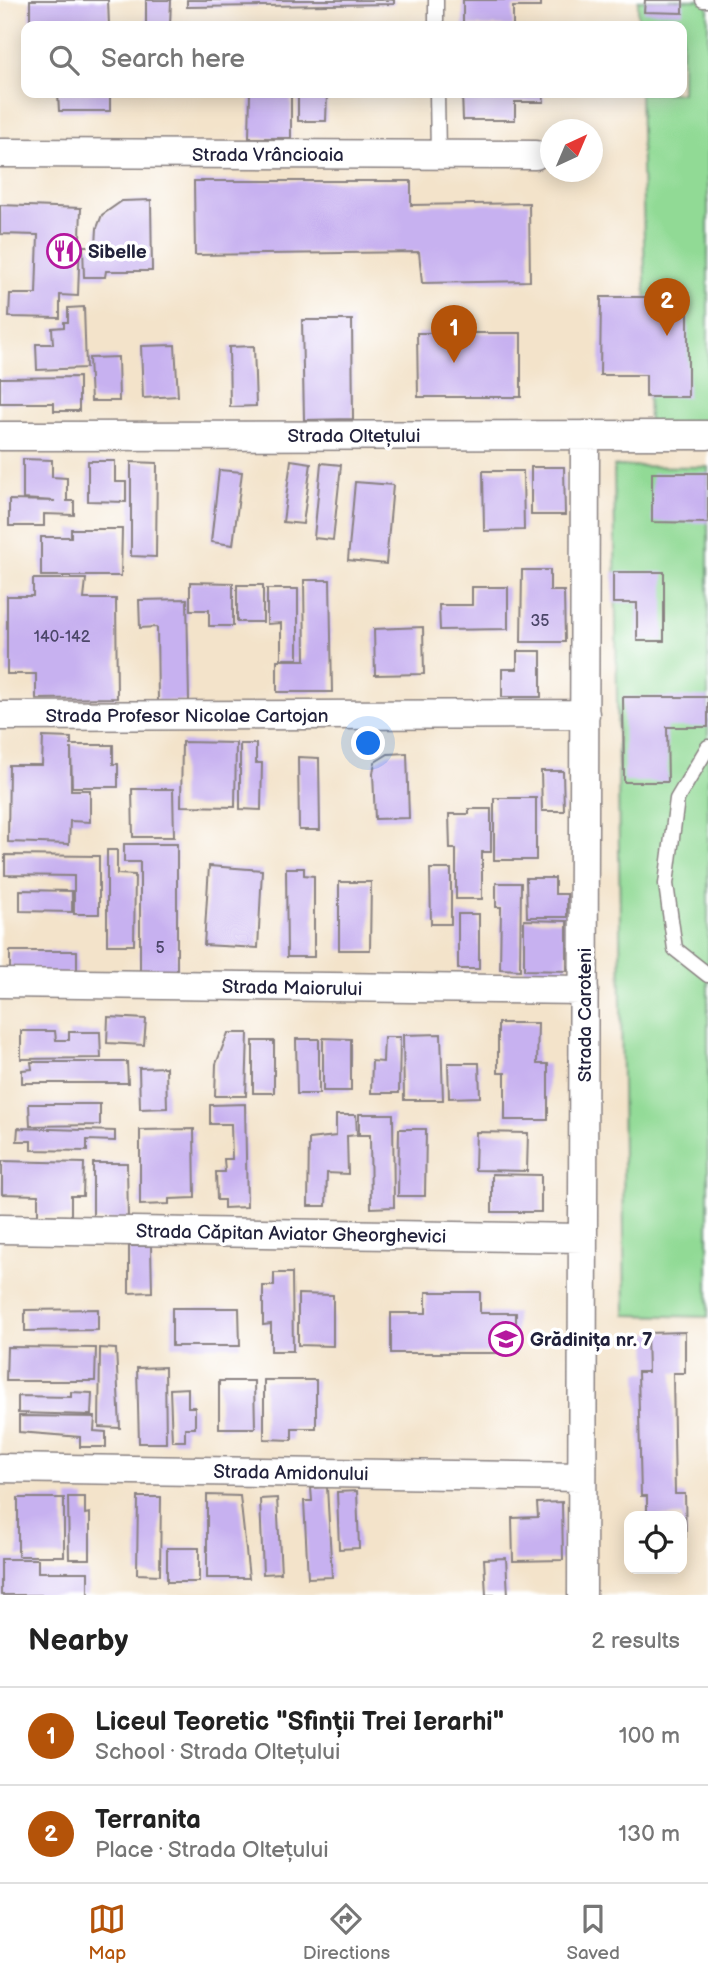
<!DOCTYPE html>
<html lang="en">
<head>
<meta charset="utf-8">
<style>
  :root { --surface:#fff; --page:#f2f2f2; --text:#222; --muted:#767676; --line:#e0e0e0; --accent:#b45309 }
  body { margin:0; font-family:"Balsamiq Sans",sans-serif; background:var(--page); color:var(--text) }
  .controls { position:absolute; right:21px; bottom:21px; display:grid; overflow:hidden; border-radius:14px; box-shadow:0 4px 18px #0003 }
  .controls button { width:63px; height:63px; display:grid; place-items:center; padding:0; border:0; border-bottom:2px solid var(--line); background:var(--surface); color:var(--text); font:35px sans-serif }
  .compass { position:absolute; left:540px; top:119px; width:63px; height:63px; border-radius:50%; background:var(--surface); box-shadow:0 4px 18px #0003; rotate:44deg }
  .you { position:absolute; left:369px; top:744px; width:24px; height:24px; margin:-18px; border:5px solid #fff; border-radius:50%; background:#1a73e8; box-shadow:0 0 0 10px #1a73e833 }
  .badge { display:grid; place-items:center; width:46px; height:46px; border-radius:50%; background:var(--accent); color:#fff; font-size:23px; font-weight:700 }
  .pin { position:absolute; translate:-50% -58px; filter:drop-shadow(0 2px 4px #0008) }
  .pin::after { content:''; position:absolute; top:37px; width:24px; height:21px; background:inherit; clip-path:polygon(0 0,100% 0,50% 100%) }
  .list { margin:0; padding:0; list-style:none }
  h2 { display:flex; justify-content:space-between; align-items:center; height:91px; margin:0; padding:0 28px; font-size:30px }
  h2 small { font-size:23px; font-weight:400; color:var(--muted) }
  .list li { display:grid; grid-template-columns:46px 1fr auto; gap:21px; align-items:center; box-sizing:border-box; height:98px; padding:0 28px; border-top:2px solid var(--line) }
  .list b { display:block; font-size:26px; white-space:nowrap }
  .list p { margin:0; font-size:23px; white-space:nowrap; color:var(--muted) }
  .list em { font-size:23px; font-style:normal; color:var(--muted) }
  .icon { flex:none; width:38px; height:38px; fill:none; stroke:currentColor; stroke-width:2; stroke-linecap:round; stroke-linejoin:round }
  .map { position:relative; flex:none; width:708px; height:1595px; overflow:hidden }
  .search { position:absolute; background:var(--surface); box-shadow:0 4px 18px #0003; left:21px; right:21px; top:21px; height:77px; display:flex; align-items:center; gap:18px; box-sizing:border-box; padding:0 24px; border-radius:14px; color:var(--muted); font-size:26px }
  .sheet { height:287px; background:var(--surface) }
  nav { display:flex; justify-content:space-around; align-items:center; box-sizing:border-box; height:98px; border-top:2px solid var(--line); background:var(--surface); font-size:19px; color:var(--muted) }
  nav a { display:grid; justify-items:center; gap:4px }
  nav .on { color:var(--accent) }
  .map>svg:first-child { display:block }
</style>
</head>
<body>
<div class="map">
<svg width="708" height="1595" viewBox="0 0 708 1595">
  <rect width="100%" height="100%" fill="#fff"/>
  <filter id="ink" filterUnits="userSpaceOnUse"><feTurbulence type="fractalNoise" baseFrequency=".0143" numOctaves="2"/><feDisplacementMap in="SourceGraphic" scale="14" xChannelSelector="R" yChannelSelector="G"/><feConvolveMatrix kernelMatrix="1 2 1 2 8 2 1 2 1" color-interpolation-filters="sRGB"/></filter>
  <filter id="wash" filterUnits="userSpaceOnUse"><feTurbulence type="fractalNoise" baseFrequency=".00686" numOctaves="4" result="noise"/><feDisplacementMap in="SourceGraphic" scale="28" xChannelSelector="R" yChannelSelector="G"/><feGaussianBlur stdDeviation="1.57" result="paint"/><feColorMatrix in="noise" values="0 0 0 0 0 0 0 0 0 0 0 0 0 0 0 0 0 1.4 0 .05"/><feComposite in="paint" operator="in"/></filter>
  <g filter="url(#wash)">
    <rect width="100%" height="100%" fill="#f3e3ca"/>
    <path fill="#91da95" stroke="#5a7e68" stroke-width="2" d="M638,0h70v426h-59l-9,-333h42v-67h-44z
      M614,466l94,1v850l-83,-2z"/>
    <g id="blocks">
      <path fill="#c7b1f0" d="M30,0h78l1,26h-79z
        M146,0h25l-1,26h-24z
        M187,0h207v4l-207,3z
        M463,0h78v7h-28v19h-50z
        M645,0h38v13l-39,-1z
        M58,93h52v18h-51z
        M250,93h41v45h-42z
        M298,93h29l-1,28h-28z
        M462,93h81l1,9h-29v18h-52z
        M194,181h217v24l118,-2 1,78 -108,2 -3,-31 -224,3z
        M151,200l1,71h-46l-1,6h-21l-1,-31h13l1,-18 5,-13 20,-14z
        M0,205l81,3 -3,88 -18,-1v23l-51,-1 1,-23h26l2,-59 -38,-1z
        M601,297h87v100h-42v-22h-46z
        M84,307l2,61 -49,2 -1,-26h17l-1,-16 12,-1v-5h4v-14z
        M302,320h50l1,99 -49,1z
        M417,333h104v64h-103z
        M175,345l3,51 -35,2 -2,-52z
        M254,346l2,60 -26,1 -1,-60z
        M118,357l1,44h-28l-2,-43z
        M79,377v34h-25v-8h-54v-25z
        M23,459l29,1v17l15,1v23h7v14l-30,-1v12h-35v-26l46,1 -32,-2z
        M291,460l20,3 -8,61 -20,-2z
        M88,461h27v21h11v20l-38,-1z
        M131,462l26,1 -1,94 -25,-1z
        M321,463l20,2 -8,75 -19,-2z
        M531,467h33l1,48h-34z
        M219,470l23,2 -9,73 -22,-3z
        M483,471h40l1,59 -40,1z
        M652,473h56v50l-56,-1z
        M355,482l38,3 -7,79 -38,-4z
        M71,529h51l-1,47h-80v-39h30z
        M522,570h28v21h14l1,51h-44z
        M613,572h51v69h-27v-38h-24z
        M33,579h53l-2,20h32l1,99 -81,1v-25h-29v-78h26z
        M304,580h26l2,112h-55v-32h28z
        M190,582l43,1v43h-24v-16h-19z
        M237,585h26v37h-26z
        M472,587h36v42l-68,1 -1,-25h33z
        M267,589h31v70h-17v-36l-14,1z
        M187,599l2,102h-31l-1,-74 -17,1 -1,-28z
        M423,627l1,47 -49,1 -1,-46z
        M517,651h24v46h-39v-28h15z
        M623,697h85v30h-41l1,55h-44z
        M43,737l28,1v7h42v19h5v23h-46l-1,-39v42h19v32l-20,-1 -1,23 -61,-2 1,-77h33z
        M182,742l54,1 -1,64 -54,-1z
        M240,744h16v19h6l-1,47 -21,-1z
        M407,753l2,65 -34,1 -2,-46 2,-11 13,-8z
        M298,757l21,1 1,72h-21z
        M541,771h22l1,40h-22z
        M132,789h41l1,48h-41z
        M494,798h42v62h-42z
        M469,809h22v43h-9v47h-26v-50h-6l-1,-35h20z
        M124,844h53v135h-37v-117h-16z
        M107,850h10v24l18,1 -1,70h-27z
        M5,855l94,1v58h-25v-38l-69,-1z
        M209,866l53,4 -4,78 -54,-3z
        M286,868h18v7l10,1v81h-27z
        M430,869h21v55h-20z
        M526,878h29v16h12v23h-40z
        M339,882h32l-1,68h-31z
        M496,883h25l-1,87 -20,-1 1,-62h-5z
        M20,890l52,1v21l-52,-1z
        M458,914h21v55h-21z
        M524,920l43,1v50l-43,-1z
        M10,951h67v23h-67z
        M108,1017l38,2 -2,26 -37,-2z
        M498,1023h40l-1,41h11v56h-43v-47h-7z
        M21,1031h34l1,9h13v-8h31l1,26 -80,1z
        M228,1033h20l-2,63h-31l1,-32z
        M441,1034l2,66h-39l-1,-65z
        M384,1037h16l-1,56h-28l1,-32 11,1z
        M323,1038l28,1v52h-28z
        M296,1039h23v55h-22z
        M253,1041h21v52h-21z
        M31,1062h96l1,21h-106v-13l10,-1z
        M448,1063h31l1,34 -31,1z
        M166,1067l1,41 -27,1 -1,-41z
        M29,1104h71v21l-70,1z
        M245,1104l2,103 -23,1v-8h-7l-1,-28h9l-1,-13h8l-1,-35h-21v-19z
        M359,1114h34l1,93 -23,1 -1,-73h-11z
        M336,1115h20l1,20 -10,1 1,38 -21,-1 -1,33h-18l1,-67 27,-3z
        M18,1128l97,3v10l-28,-1v11l-56,-1v-9h-14z
        M194,1129l1,69 -26,1v5l-29,1v-75z
        M399,1129h27l-1,67h-27z
        M476,1132l52,1 -1,38 -52,-1z
        M2,1161l82,2 -1,33h-12v20l-33,-1v-20l-36,-1z
        M93,1163h34l1,57h-35z
        M492,1174l49,1v37h-49z
        M129,1246h22l1,46 -23,1z
        M274,1273h18l1,78h-22v-27l-8,1v-39h11z
        M426,1292h54v21h36v40h-125v-40h35z
        M298,1294l35,1v51l-35,-1z
        M172,1308h67l1,38h-68z
        M98,1309v21l-73,1v-21z
        M685,1332v41h-12l2,121h10l1,43h-4v-21h-35v-20h-6l-3,-124h10l-1,-39z
        M7,1347l89,1 -1,33h-89z
        M100,1348l16,1 4,79 -21,-1z
        M165,1367l1,76h-27l-2,-75z
        M264,1380h52v48h-24v12l-28,-1z
        M219,1381h35l1,47h-36z
        M188,1388v19h7v21h-10v13h-13l-2,-52z
        M71,1392l21,1 -1,22 -73,-2v-17l53,1z
        M19,1416l76,1 -1,14 12,1v15h-26v-10l-61,-5z
        M327,1487l5,90 -24,1 -4,-77h8l-1,-13z
        M357,1491l2,57 -20,1 -2,-57z
        M207,1495l33,1 9,82h-42z
        M68,1497h17v17l5,-1v46h-21z
        M138,1497h23l-1,78 -23,-1z
        M18,1498h46v58h-46z
        M277,1498l4,75 -18,1 -3,-75z
        M562,1502l1,58 -50,1 -1,-43 26,-1 -1,-14z
        M167,1548h32v34h-32z
        M506,1558l2,37h-22l-2,-36z
        M1,1559h37v13h50v23h-87z"/>
    </g>
  </g>
  <g filter="url(#ink)">
    <use href="#blocks" fill-opacity="0" stroke="#8a8282" stroke-width="2"/>
    <g fill="none" stroke-linecap="round" stroke-linejoin="round">
      <g stroke="#8a8282" stroke-width="17">
        <path id="lane" d="M436,0v26
          M703,0h5
          M437,93l1,62
          M708,747l-31,52 -11,85 9,65 33,26"/>
      </g>
      <g stroke="#8a8282" stroke-width="31">
        <path id="street" d="M0,153l535,2
          M0,436l708,-1
          M0,716l585,-2
          M0,983l584,7
          M0,1229l583,9
          M0,1468l582,9
          M582,1595l3,-1160"/>
      </g>
      <use href="#lane" stroke="#fff" stroke-width="14"/>
      <use href="#street" stroke="#fff" stroke-width="28"/>
    </g>
  </g>
  <defs>
    <g id="restaurant-ring" transform="scale(1.75)"><circle r="9.5" fill="#fff" stroke="#b5179e" stroke-width="1.5"/><path d="M-5-6h1v4h1v-4h1v4h1v-4h1v5L-1.5 .5V6h-2V.5L-5-1ZM5-6V6H3V1.5H1.5Q1.5-4 5-6Z" fill="#b5179e"/></g>
    <g id="school-ring" transform="scale(1.75)"><circle r="9.5" fill="#fff" stroke="#b5179e" stroke-width="1.5"/><path d="M0-5L7-2L0 1L-7-2ZM-4 1L0 2.5L4 1V4Q0 6-4 4Z" fill="#b5179e"/></g>
  </defs>
  <g fill-rule="evenodd">
    <use href="#restaurant-ring" x="64" y="251"/>
    <use href="#school-ring" x="506" y="1339"/>
  </g>
  <g text-anchor="middle" stroke-width="7" stroke-linejoin="round" paint-order="stroke">
    <g font-size="16" fill="#4b4668">
      <text x="540" y="626">35</text>
      <text x="62" y="642">140-142</text>
      <text x="160" y="953">5</text>
    </g>
    <g font-size="19" fill="#22223b" stroke="#fff">
      <text x="268" y="161">Strada Vrâncioaia</text>
      <text x="354" y="442">Strada Oltețului</text>
      <text x="187" y="722">Strada Profesor Nicolae Cartojan</text>
      <text transform="translate(292 987) rotate(1)" y="7">Strada Maiorului</text>
      <text transform="translate(584 1015) rotate(-90)" y="7">Strada Caroteni</text>
      <text transform="translate(291 1233) rotate(1)" y="7">Strada Căpitan Aviator Gheorghevici</text>
      <text transform="translate(291 1472) rotate(1)" y="7">Strada Amidonului</text>
    </g>
    <g font-size="19" font-weight="bold" fill="#22223b" stroke="#fff" text-anchor="start">
      <text x="88" y="258">Sibelle</text>
      <text x="530" y="1346">Grădinița nr. 7</text>
    </g>
  </g>
</svg>
<div class="controls">
<button><svg class="icon" aria-label="locate" viewBox="0 0 24 24"><circle cx="12" cy="12" r="6"/><path d="M12 2v4M12 18v4M2 12h4M18 12h4"/></svg></button>
</div>
<svg class="compass" viewBox="-18 -18 36 36"><path d="M0-13l5 13h-10z" fill="#e53935"/><path d="M0 13l5-13h-10z" fill="#767676"/></svg>
<div class="you"></div>
<div class="pin badge" style="left:454px;top:363px">1</div>
<div class="pin badge" style="left:667px;top:336px">2</div>
<div class="search"><svg class="icon" aria-label="search" viewBox="0 0 24 24"><circle cx="10" cy="10" r="6"/><path d="M15 15l6 6"/></svg>Search here</div>
</div>
<section class="sheet">
<h2>Nearby<small>2 results</small></h2>
<ul class="list">
<li><span class="badge">1</span><div><b>Liceul Teoretic &quot;Sfinții Trei Ierarhi&quot;</b><p>School · Strada Oltețului</p></div><em>100 m</em></li>
<li><span class="badge">2</span><div><b>Terranita</b><p>Place · Strada Oltețului</p></div><em>130 m</em></li>
</ul>
</section>
<nav>
<a class="on"><svg class="icon" aria-label="map" viewBox="0 0 24 24"><path d="M3 6l6-2 6 2 6-2v14l-6 2-6-2-6 2zM9 4v14M15 6v14"/></svg>Map</a>
<a><svg class="icon" aria-label="directions" viewBox="0 0 24 24"><path d="M12 3l9 9-9 9-9-9zM9 14v-3h6M13 9l2 2-2 2"/></svg>Directions</a>
<a><svg class="icon" aria-label="saved" viewBox="0 0 24 24"><path d="M7 4h10v16l-5-4-5 4z"/></svg>Saved</a>
</nav>
</body>
</html>
